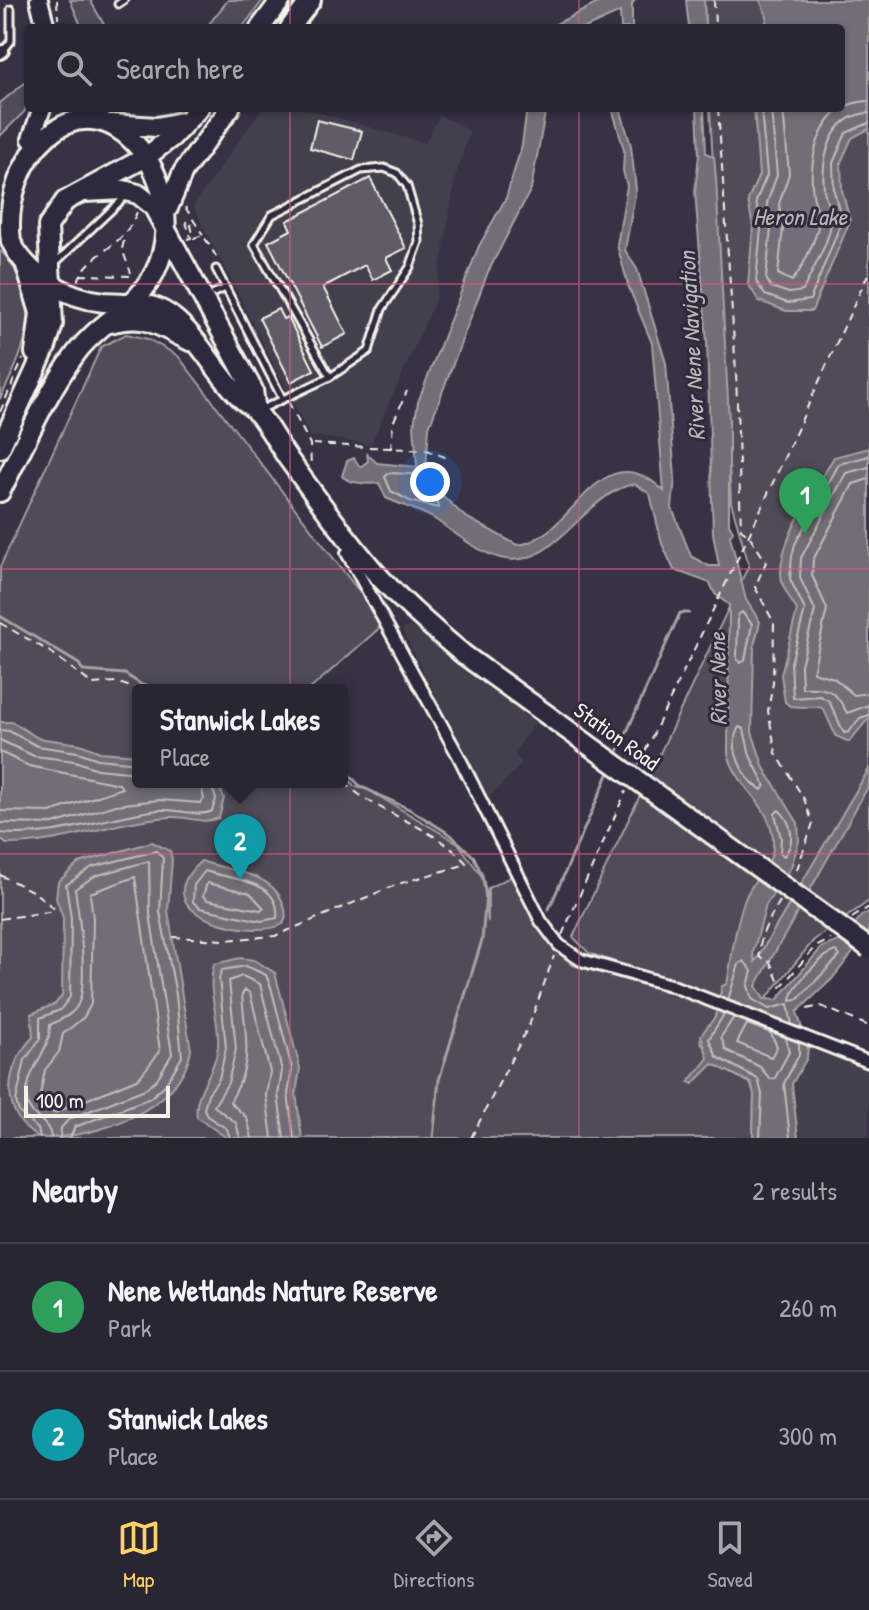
<!DOCTYPE html>
<html lang="en">
<head>
<meta charset="utf-8">
<style>
  :root { --surface:#292633; --page:#312e3b; --text:#f1f3f6; --muted:#a5a5ac; --line:#45434e; --accent:#ffd166 }
  body { margin:0; font-family:"Patrick Hand",sans-serif; background:var(--page); color:var(--text) }
  .scale { position:absolute; left:24px; bottom:20px; width:146px; box-sizing:border-box; padding-left:8px; border:4px solid #f4f1e8; border-top:0; font-size:22px; line-height:28px; white-space:nowrap; color:#f4f1e8; -webkit-text-stroke:6px #2f2a3d; paint-order:stroke }
  .you { position:absolute; left:430px; top:482px; width:28px; height:28px; margin:-20px; border:6px solid #fff; border-radius:50%; background:#1a73e8; box-shadow:0 0 0 12px #1a73e833 }
  .badge { display:grid; place-items:center; width:52px; height:52px; border-radius:50%; background:var(--accent); color:#fff; font-size:26px; font-weight:700 }
  .pin { position:absolute; translate:-50% -66px; filter:drop-shadow(0 2px 4px #0008) }
  .pin::after { content:''; position:absolute; top:42px; width:28px; height:24px; background:inherit; clip-path:polygon(0 0,100% 0,50% 100%) }
  .popup { position:absolute; left:132px; top:684px; width:216px; height:104px; box-sizing:border-box; display:grid; place-content:center; border-radius:8px; background:var(--surface); filter:drop-shadow(0 2px 6px #0005); font-size:26px; white-space:nowrap; color:var(--muted) }
  .popup b { font-size:30px; color:var(--text) }
  .popup::after { content:''; position:absolute; left:50%; top:100%; margin-left:-16px; border:16px solid transparent; border-top-color:var(--surface) }
  .list { margin:0; padding:0; list-style:none }
  h2 { display:flex; justify-content:space-between; align-items:center; height:104px; margin:0; padding:0 32px; font-size:34px }
  h2 small { font-size:26px; font-weight:400; color:var(--muted) }
  .list li { display:grid; grid-template-columns:52px 1fr auto; gap:24px; align-items:center; box-sizing:border-box; height:128px; padding:0 32px; border-top:2px solid var(--line) }
  .list b { display:block; font-size:30px; white-space:nowrap }
  .list p { margin:0; font-size:26px; white-space:nowrap; color:var(--muted) }
  .list em { font-size:26px; font-style:normal; color:var(--muted) }
  .icon { flex:none; width:44px; height:44px; fill:none; stroke:currentColor; stroke-width:2; stroke-linecap:round; stroke-linejoin:round }
  .map { position:relative; flex:none; width:869px; height:1138px; overflow:hidden }
  .search { position:absolute; background:var(--surface); box-shadow:0 2px 6px #0004; left:24px; right:24px; top:24px; height:88px; display:flex; align-items:center; gap:20px; box-sizing:border-box; padding:0 28px; border-radius:8px; color:var(--muted); font-size:30px }
  .sheet { height:360px; background:var(--surface) }
  nav { display:flex; justify-content:space-around; align-items:center; box-sizing:border-box; height:112px; border-top:2px solid var(--line); background:var(--surface); font-size:22px; color:var(--muted) }
  nav a { display:grid; justify-items:center; gap:4px }
  nav .on { color:var(--accent) }
  .map>svg:first-child { display:block }
</style>
</head>
<body>
<div class="map">
<svg width="869" height="1138" viewBox="0 0 869 1138">
  <rect width="100%" height="100%" fill="#373244"/>
  <filter id="ink" filterUnits="userSpaceOnUse"><feTurbulence type="fractalNoise" baseFrequency=".0125" numOctaves="2"/><feDisplacementMap in="SourceGraphic" scale="16" xChannelSelector="R" yChannelSelector="G"/><feConvolveMatrix kernelMatrix="1 2 1 2 8 2 1 2 1" color-interpolation-filters="sRGB"/></filter>
  <g filter="url(#ink)">
    <path fill="#433f4e" d="M262,108h41l122,35 15,-28 30,16 -14,44 -21,126 -64,143 -61,-8 -117,-230z
      M410,626l125,97 -21,30 8,10 -33,35 -87,-168z
      M808,1046l61,22v70h-71l-6,-54 15,-26z"/>
    <path fill="#504b59" stroke="#a29ea0" stroke-width="2" d="M70,0h20l16,28h-24z
      M228,0h35l-21,28h-36z
      M704,0h165v901l-55,39 -58,71 -167,-58 -16,-16 176,-372 -18,-63 -21,-394h131v-80h-136z
      M28,80l-3,31 -25,25v-33z
      M0,251c7,4 10,12 15,19 28,46 6,86 -15,129z
      M126,334l22,5 30,17 206,268 -75,66h-171v92h204v-13l12,17 14,4 90,53 25,35 5,44v-34l24,-12c18,34 30,66 61,89l145,40 -3,12 -15,23 13,23 37,20 4,11 -1,44h-753v-571l101,-220z"/>
    <path fill="#726e77" stroke="#a6a2a4" stroke-width="2" d="M604,0h31l-3,4v24h-11l-1,-16 -35,16h-37z
      M686,0h18l1,28h-16z
      M760,0h109v129l-17,9 -11,24 1,28 8,31 -38,90h-26l-27,-10 -11,-17 5,-57 -5,-27 11,-25 -5,-67h87v-80h-76l2,-11z
      M527,108h19l-15,81 -43,83 -59,155 -3,40 10,2 6,26 22,21 53,29c56,-5 82,-117 147,-54l-12,-148 -23,-55 -12,-43 10,-59 -4,-15 1,-21 -12,-42h8l11,38 5,43 -11,61 12,19 29,94 9,115 -3,30 19,48 18,10h10l-6,-33 -6,-191 -12,-151 4,-36 -2,-47h7l2,45 8,4 2,22 13,241v104l4,7 -3,5 16,64 14,22 -6,24 -2,86 12,36 34,55 1,18 -8,26 -25,38 -13,48 2,9 114,-193v16l-113,201 8,13 13,1 45,-53 20,-7 20,-25 7,-2v19l-37,47 -35,33 11,34 -1,12 -15,26 6,54h-45l1,-44 -3,-11 -38,-19 -20,20 -4,-2 19,-24 -7,-23 14,-18 7,-31 5,-2c5,-27 8,-59 18,-85 10,-27 36,-34 26,-71 -8,-29 -37,-46 -43,-75l1,-148 -14,-11 -5,-11 -36,-13 -12,-26 -12,-50 -15,-10c-50,7 -80,89 -135,74 -27,-8 -46,-27 -69,-41 -11,-6 -32,-13 -45,-19l-7,-15c-10,2 -31,0 -37,-7l5,-15 7,-3 6,9 8,-6 -1,-7 10,9 40,4 -3,-42 4,-23 61,-156 27,-48 16,-53z
      M869,448v270l-20,24 -13,-6c-20,-41 -5,-25 -46,-30l-5,-4 -4,-27 16,-65c-5,-8 -12,-18 -15,-28 -8,-37 34,-94 52,-125z
      M0,722h12l26,16 42,6 20,8 38,3v27h79l7,16 -5,20c-18,7 -30,-2 -48,-1 -57,3 -108,28 -165,27l-6,-6z
      M152,842l18,9 2,8 -4,52 23,139c-12,62 -96,88 -152,88 -39,-23 -36,-70 -6,-101l-2,-23 24,-10 7,-8 1,-78 -7,-20 2,-16 21,-19z
      M201,861c33,12 82,11 85,56l-3,7c-25,16 -145,-7 -82,-63z
      M240,958l14,2 21,13 25,95 -4,26 6,44h-75l-30,-21c-4,-26 18,-42 21,-71 2,-29 -12,-54 -4,-82z"/>
    <g fill="none" stroke-linecap="round" stroke-linejoin="round">
      <path stroke="#c0bdbb" stroke-width="2" d="M761,108l6,67 -11,26 5,27 -5,53 9,14 23,8 22,-3 32,-79 -8,-30 -1,-28 13,-30 23,-10
        M771,108l6,67 -10,28 4,25 -5,50 5,9 18,6 14,-2c8,-20 27,-48 28,-70 1,-10 -6,-21 -7,-31 -3,-32 6,-75 45,-77
        M783,108l6,66 -10,30 4,25 -5,45 14,7c10,-11 27,-47 27,-62 0,-8 -5,-17 -6,-24 -6,-40 9,-93 56,-94
        M869,456l-30,8 -44,80 -3,12 -2,23 15,31 -14,53 2,35 27,-2 9,5 15,32 5,-1 11,-14 9,-3
        M869,467l-23,6 -45,85 -1,20 15,32 -14,55 1,23c26,-2 34,3 45,25l22,-8
        M389,473l38,2 12,33 -27,-6 -21,-11 -6,-14z
        M869,479l-16,5 -40,76 -1,15 15,34 -14,63 21,6 20,17 15,-2
        M742,612l10,12 -7,36 -4,3 -4,-4 1,-44z
        M739,727l5,2 6,27 15,29 -3,5c-19,-10 -35,-43 -23,-63z
        M0,730l9,1 28,15 41,6 20,7 40,4
        M0,740l34,16 41,5 22,8 41,4
        M0,752l29,14 90,18 3,4 -72,24 -50,-1
        M779,810c13,12 17,32 5,46l-4,-3 1,-15 -6,-24z
        M0,823l53,1 63,-19 43,-5 42,3 3,-4 -4,-17
        M0,833c56,6 102,-16 158,-23 16,-2 41,8 54,1l4,-12 -6,-17
        M205,871c25,9 76,8 72,47l-16,3 -61,-13 -7,-6 1,-17z
        M135,877l25,174 -21,27 -85,35 -15,-13 6,-30 14,-18 4,-18 21,-17 7,-13 2,-85 -3,-26z
        M207,883l43,10 14,15 -4,2 -53,-10 -4,-4z
        M836,951l4,5 -43,44 -6,1c0,-15 31,-46 45,-50z
        M728,1000l11,-36 5,-3 8,10 -4,15 4,13 17,10 19,-5 4,21
        M724,1014l-15,25 8,18 41,22 4,15 -2,44
        M734,1017l-13,20 5,13 34,17 10,12 5,-1 14,-26 -3,-14
        M747,1024l24,9 6,14 -6,10 -34,-14z
        M40,1138l-2,-9 -19,-17 -3,-11 9,-41 15,-21v-21l20,-8 10,-13 1,-79 -5,-33 26,-18 64,-16 7,7 -3,54 16,83 6,62 -17,28 -15,13 -75,29 -5,11
        M51,1138c-1,-18 -22,-21 -24,-36 -4,-31 24,-49 23,-77 11,-6 24,-10 29,-23 9,-22 0,-89 -4,-113l20,-13 54,-15 1,53 22,140 -15,25 -12,10 -76,30 -8,9 -1,10
        M230,1138l-3,-9 -20,-13 -3,-7 4,-15 11,-15 7,-31 -7,-70 3,-8 24,-4 20,9 5,12 21,82 -4,25 6,44
        M240,1138l-4,-15 -22,-17 14,-23 8,-34 -7,-68 13,-5 18,8 22,87 -4,24 6,43
        M252,1138l-5,-20 -17,-16c25,-42 15,-63 12,-108l3,-4 5,3 20,79 -4,23 6,43
        M790,1138l-6,-55 15,-28v-13"/>
      <path stroke="#a6a2a4" stroke-width="3" d="M0,616l79,48 4,7 42,3 17,11 22,5
        M616,756l64,-143h9
        M342,767l18,19 51,24 40,25 23,22 8,18 4,20 -4,45 -43,140 -6,58
        M549,909l61,-139"/>
    </g>
    <path fill="#5f5c67" stroke="#f4f1e8" stroke-width="2" d="M317,120l45,11 -8,29 -44,-12z
      M370,178l36,70 -20,10 6,12 -19,10 -8,-15 -42,22 24,47 -25,13 -54,-105 23,-12 -4,-9z
      M278,309l5,10 5,-2 26,53 -23,12 -32,-64z"/>
    <g fill="none" stroke-linecap="round" stroke-linejoin="round">
      <g stroke="#f4f1e8" stroke-width="11">
        <path id="lane" d="M118,4l6,-4
          M4,50l7,-9v-32
          M54,264l71,-67
          M216,269l66,129
          M214,293l12,-5
          M260,410l70,-33 39,-26 13,-42 28,-42 9,-25 -1,-18 -11,-38 -10,-13 -13,-5 -23,2 -89,45 -18,29 76,133"/>
      </g>
      <g stroke="#f4f1e8" stroke-width="16">
        <path id="street" d="M0,53l3,-2
          M353,545l-6,8 111,202 83,166 18,24 22,15 89,25 199,77"/>
      </g>
      <g stroke="#f4f1e8" stroke-width="22">
        <path id="primary" d="M39,0l7,28
          M31,139l11,-31"/>
      </g>
      <g stroke="#f4f1e8" stroke-width="24">
        <path id="highway" d="M260,28l21,-28
          M290,28l21,-28
          M111,124l46,3 29,-6
          M85,192l38,-2 15,4 15,12 100,184 3,22
          M168,208l15,-36 47,-64
          M26,266l14,47 -5,40
          M110,323c38,-10 47,3 80,18
          M0,448l46,-101 7,-23 -5,-98 17,-25 81,-44 26,-20 27,-29
          M0,492c24,-46 46,-99 77,-140 17,-23 42,-36 61,-56 38,-39 35,-107 2,-147 -62,-75 -140,8 -129,93 17,34 56,56 93,60 28,2 50,-2 72,18 24,21 39,51 61,74 5,7 13,11 19,17 14,16 23,36 36,53 26,36 53,73 82,107 27,30 58,57 89,83"/>
      </g>
      <path stroke="#f4f1e8" stroke-width="2" stroke-dasharray="8 6" stroke-linecap="butt" d="M57,0l1,19
        M714,0l1,28
        M718,108l18,264 5,157 8,6 17,27 -11,25 19,36 -1,60 -5,28 8,42 28,46 9,24 -18,52
        M185,207l18,28
        M187,239l4,-1 -5,-16 4,-1 4,17 9,-3 16,26
        M124,241l-2,8 9,24
        M80,275l55,1
        M78,281c12,-31 44,-30 59,-69
        M289,403l21,41 1,23
        M0,412l23,-53
        M313,444l114,6 23,9
        M391,449l2,-26 14,-32
        M0,623l52,30 40,31 24,-2 24,8
        M639,764l110,-229 120,-263
        M0,875l34,17 22,18
        M780,901c-10,18 -22,34 -20,56l10,5 11,25 33,-39 17,-9
        M852,918l17,-11
        M0,919l55,-8
        M562,935l64,-144
        M173,937l50,3 52,-4 123,-52 69,-20c-35,-41 -91,-49 -125,-84
        M807,1009l14,-3 48,20
        M471,1138l59,-115 24,-67"/>
      <use href="#lane" stroke="#2f2a3d" stroke-width="5"/>
      <use href="#street" stroke="#2f2a3d" stroke-width="10"/>
      <use href="#primary" stroke="#2f2a3d" stroke-width="16"/>
      <use href="#highway" stroke="#2f2a3d" stroke-width="18"/>
      <g stroke="#f4f1e8" stroke-width="24" stroke-linecap="butt">
        <path id="highway-bridge" d="M463,654l406,294"/>
      </g>
      <use href="#highway-bridge" stroke="#2f2a3d" stroke-width="18"/>
    </g>
  </g>
  <path fill="none" stroke="#d15985" stroke-width="2" stroke-opacity="0.55" d="M290,0v28M579,0v28M290,108v1030M579,108v1030M0,284h869M0,569h869M0,854h869"/>
  <g text-anchor="middle" stroke-width="6" stroke-linejoin="round" paint-order="stroke">
    <g font-size="22" fill="#f4f1e8" stroke="#2f2a3d">
      <text transform="translate(617 736) rotate(36)" y="8">Station Road</text>
    </g>
    <g font-size="24" font-style="italic" fill="#bab6b5" stroke="#2f2a3d">
      <text x="800" y="225">Heron Lake</text>
      <text transform="translate(692 346) rotate(-93)" y="8">River Nene Navigation</text>
      <text transform="translate(718 679) rotate(-91)" y="8">River Nene</text>
    </g>
  </g>
</svg>
<div class="scale">100 m</div>
<div class="you"></div>
<div class="pin badge" style="left:805px;top:534px;background:#2e9e5b">1</div>
<div class="pin badge" style="left:240px;top:880px;background:#0f9aa8">2</div>
<div class="popup"><b>Stanwick Lakes</b>Place</div>
<div class="search"><svg class="icon" aria-label="search" viewBox="0 0 24 24"><circle cx="10" cy="10" r="6"/><path d="M15 15l6 6"/></svg>Search here</div>
</div>
<section class="sheet">
<h2>Nearby<small>2 results</small></h2>
<ul class="list">
<li><span class="badge" style="background:#2e9e5b">1</span><div><b>Nene Wetlands Nature Reserve</b><p>Park</p></div><em>260 m</em></li>
<li><span class="badge" style="background:#0f9aa8">2</span><div><b>Stanwick Lakes</b><p>Place</p></div><em>300 m</em></li>
</ul>
</section>
<nav>
<a class="on"><svg class="icon" aria-label="map" viewBox="0 0 24 24"><path d="M3 6l6-2 6 2 6-2v14l-6 2-6-2-6 2zM9 4v14M15 6v14"/></svg>Map</a>
<a><svg class="icon" aria-label="directions" viewBox="0 0 24 24"><path d="M12 3l9 9-9 9-9-9zM9 14v-3h6M13 9l2 2-2 2"/></svg>Directions</a>
<a><svg class="icon" aria-label="saved" viewBox="0 0 24 24"><path d="M7 4h10v16l-5-4-5 4z"/></svg>Saved</a>
</nav>
</body>
</html>
